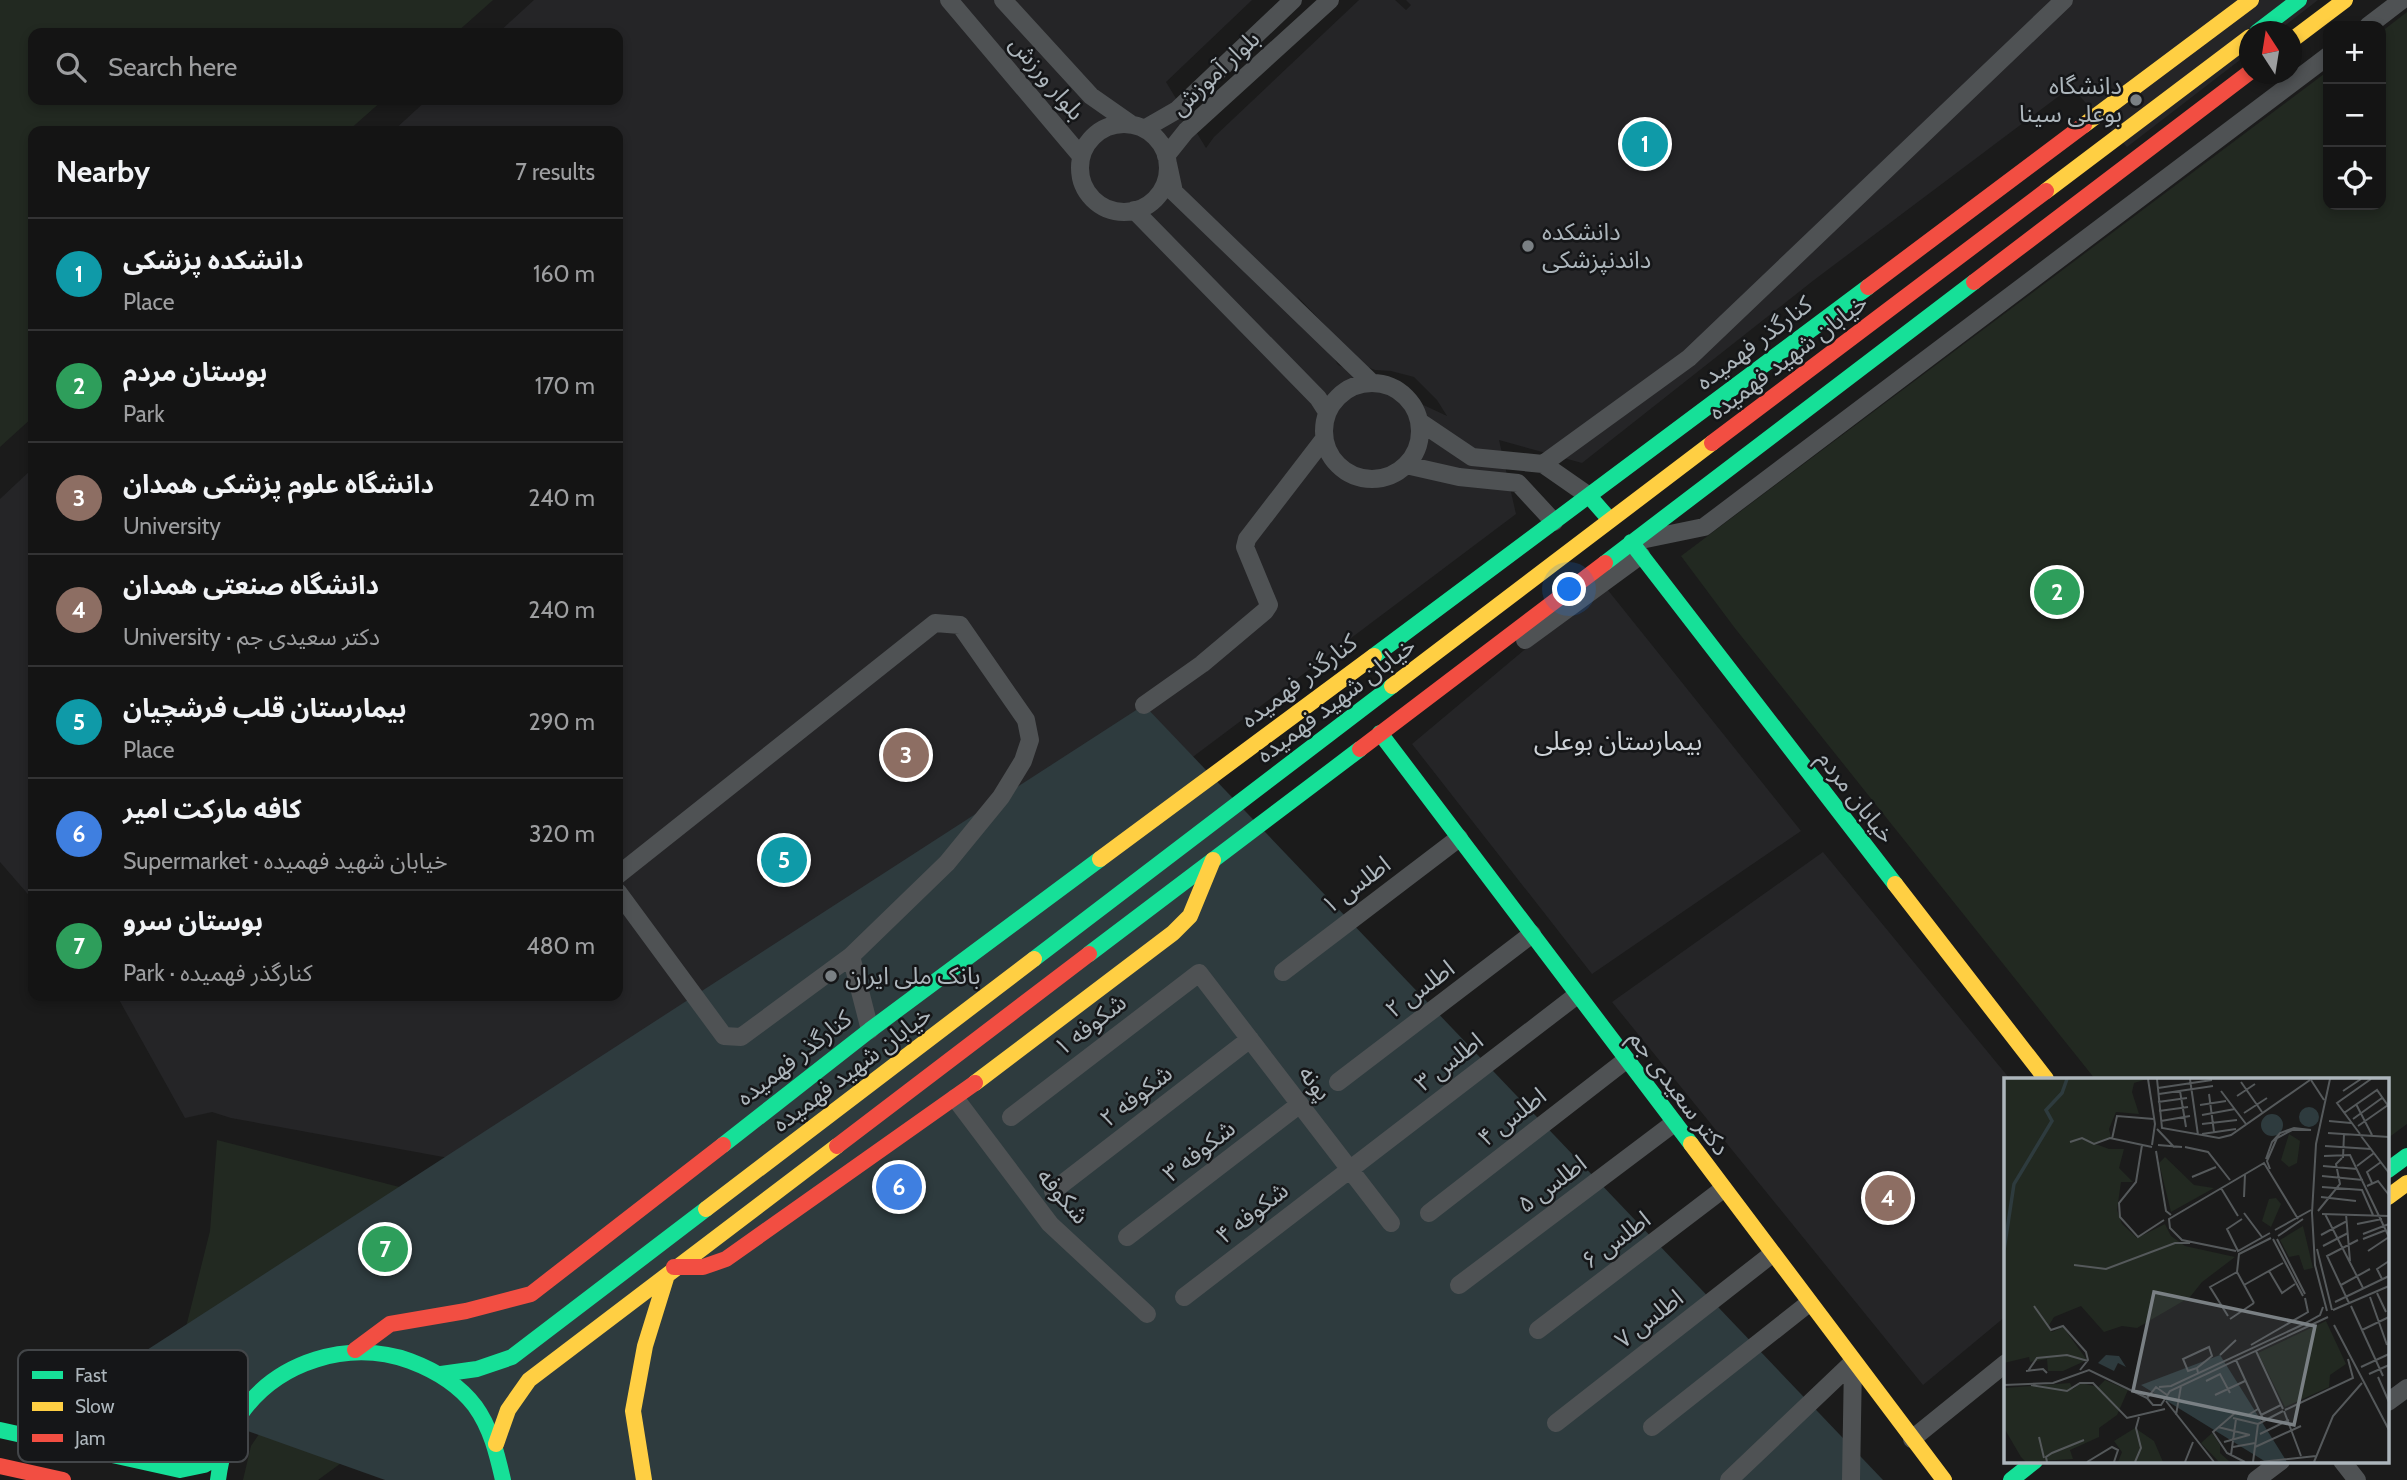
<!DOCTYPE html>
<html lang="en">
<head>
<meta charset="utf-8">
<style>
  :root { --surface:#141414; --page:#1d1d1d; --text:#f1f3f6; --muted:#9d9ea0; --line:#333334; --accent:#2563eb }
  body { margin:0; font-family:Cabin,"Noto Sans Arabic",sans-serif; background:var(--page); color:var(--text) }
  .controls { position:absolute; right:21px; top:21px; display:grid; overflow:hidden; border-radius:14px; box-shadow:0 4px 10px #0003 }
  .controls button { width:63px; height:63px; display:grid; place-items:center; padding:0; border:0; border-bottom:2px solid var(--line); background:var(--surface); color:var(--text); font:35px sans-serif }
  .compass { position:absolute; left:2239px; top:21px; width:63px; height:63px; border-radius:50%; background:var(--surface); box-shadow:0 4px 10px #0003; rotate:348deg }
  .you { position:absolute; left:1570px; top:590px; width:24px; height:24px; margin:-18px; border:5px solid #fff; border-radius:50%; background:#1a73e8; box-shadow:0 0 0 10px #1a73e833 }
  .badge { display:grid; place-items:center; width:46px; height:46px; border-radius:50%; background:var(--accent); color:#fff; font-size:23px; font-weight:700 }
  .pin { position:absolute; translate:-50% -50%; border:4px solid #fff; box-shadow:0 2px 7px #0006 }
  .list { margin:0; padding:0; list-style:none }
  h2 { display:flex; justify-content:space-between; align-items:center; height:91px; margin:0; padding:0 28px; font-size:30px }
  h2 small { font-size:23px; font-weight:400; color:var(--muted) }
  .list li { display:grid; grid-template-columns:46px 1fr auto; gap:21px; align-items:center; box-sizing:border-box; height:112px; padding:0 28px; border-top:2px solid var(--line) }
  .list b { display:block; font-size:26px; white-space:nowrap }
  .list p { margin:0; font-size:23px; white-space:nowrap; color:var(--muted) }
  .list em { font-size:23px; font-style:normal; color:var(--muted) }
  .icon { flex:none; width:38px; height:38px; fill:none; stroke:currentColor; stroke-width:2; stroke-linecap:round; stroke-linejoin:round }
  .map { position:relative; flex:none; width:2407px; height:1480px; overflow:hidden }
  .search { position:absolute; background:var(--surface); box-shadow:0 4px 10px #0003; left:28px; top:28px; width:595px; height:77px; display:flex; align-items:center; gap:18px; box-sizing:border-box; padding:0 24px; border-radius:14px; color:var(--muted); font-size:26px }
  .panel { position:absolute; background:var(--surface); box-shadow:0 4px 10px #0003; left:28px; top:126px; width:595px; height:875px; border-radius:14px }
  .map>svg:first-child { display:block }
</style>
</head>
<body>
<div class="map">
<svg width="2407" height="1480" viewBox="0 0 2407 1480">
  <rect width="100%" height="100%" fill="#1b1b1b"/>
  <path fill="#252527" fill-rule="evenodd" d="M534,0h718l-86,82 40,66 8,-11 145,-137h36l11,10 5,-5 -5,-5h912l-191,147 -56,-60 -257,193 -232,183 -83,-23 17,74 -898,675 -387,-71 -19,-6 -27,6 -68,-122h501v-865h-225l34,-31h191v-67h-120zM1297,296l66,69 12,5 16,1 23,6 23,23 10,16 -109,-51z
    M33,468v432l-33,-38v-363z
    M1603,584l198,247 -209,143 -180,-230z
    M1823,852l187,227h-4v237l-83,69 -311,-383z"/>
  <path fill="#222921" d="M0,0h493l-37,33h-423v67h350l-35,31h-315v286l-33,30z
    M2407,12v1112l-19,14v-59h-293l-361,-452 -53,-71 647,-485v134h53v-173z
    M217,1140l365,94 -398,101 26,-104z
    M423,1403l-105,77h-75l8,-34 23,-34z"/>
  <path fill="#2e3b3e" d="M1144,705l739,775h-1498l-283,-101z"/>
  <g fill="none" stroke-linecap="round" stroke-linejoin="round">
    <path stroke="#4f5254" stroke-width="18" d="M949,0l132,156
      M1003,0l88,96 40,28
      M2368,26l34,-26
      M1080 168a44 44 0 1 1 88 0a44 44 0 1 1-88 0Z
      M1144,129l33,-19 116,-110
      M1166,156l20,-25 144,-131
      M1168,164l6,28 197,190
      M1134,210l184,188 9,14
      M1324 431a48 48 0 1 1 96 0a48 48 0 1 1-96 0Z
      M1420,422l52,35 71,7 46,32
      M1543,464l146,-106 375,-358
      M1406,465l53,12 59,6 36,39
      M1641,540l63,-13 624,-471
      M1525,640l116,-85
      M1144,705l58,-41 63,-53 4,-6 -24,-58 2,-8 77,-100
      M618,875l317,-252 25,2 66,95 4,20 -7,21 -22,36 -54,66 -96,93 19,74
      M618,892l106,144 17,1 110,-81
      M1283,972l176,-134
      M1338,1082l194,-148
      M955,1098l95,126 97,90
      M1011,1117l188,-144 192,250
      M1053,1191l197,-152
      M1429,1213l197,-153
      M1127,1237l173,-133
      M1459,1285l215,-162
      M1184,1297l393,-302
      M1538,1330l185,-141
      M2388,1402l19,-14
      M1556,1423l216,-169
      M1652,1427l157,-124
      M1912,1439l94,-76
      M2342,1461l15,19
      M1729,1480l124,-118
      M1851,1480l2,-118
      M2256,1480l25,-19"/>
    <path stroke="#16e098" stroke-width="16" d="M2257,32l42,-32
      M1589,496l21,24
      M1631,542l264,342
      M1605,563l369,-281
      M1374,656l494,-369
      M1380,733l311,411
      M1089,954l271,-205
      M1034,959l358,-273
      M723,1145l147,-115 230,-171
      M2388,1170l19,-14
      M441,1374l36,-5 35,-12 194,-148
      M0,1430l180,40 24,-5 17,-10
      M218,1480c3,-23 9,-46 22,-65 37,-54 109,-76 170,-54 24,9 49,24 65,45 16,22 22,48 28,74
      M2011,1480l24,-19"/>
    <path stroke="#ffcf43" stroke-width="16" d="M2292,40l53,-40
      M2084,125l167,-125
      M2046,191l204,-154
      M1392,686l320,-243
      M1100,859l274,-203
      M1895,884l151,195
      M975,1083l198,-150 17,-17 23,-56
      M1691,1144l253,336
      M2388,1197l19,-14
      M706,1209l328,-250
      M496,1444l12,-34 21,-30 308,-234
      M644,1480l-11,-69 12,-65 22,-71"/>
    <path stroke="#f24e42" stroke-width="16" d="M1974,282l276,-210
      M1868,287l216,-162
      M1712,443l334,-252
      M1360,749l245,-186
      M837,1146l252,-192
      M674,1267h29l23,-8 249,-176
      M355,1350l35,-26 76,-13 65,-17 192,-149
      M0,1466l63,14"/>
  </g>
  <g fill="#7a8084" stroke="#151618" stroke-width="2.5">
    <circle cx="2136" cy="100" r="7"/>
    <circle cx="1528" cy="246" r="7"/>
    <circle cx="831" cy="976" r="7"/>
  </g>
  <g text-anchor="middle" stroke-width="5" stroke-linejoin="round" paint-order="stroke">
    <g font-size="24" fill="#adb6bc" stroke="#151618">
      <text transform="translate(1215 73) rotate(-43)" y="8">بلوار آموزش</text>
      <text transform="translate(1047 78) rotate(50)" y="8">بلوار ورزش</text>
      <text transform="translate(1754 343) rotate(-37)" y="8">کنارگذر فهمیده</text>
      <text transform="translate(1788 357) rotate(-37)" y="8">خیابان شهید فهمیده</text>
      <text transform="translate(1299 681) rotate(-37)" y="8">کنارگذر فهمیده</text>
      <text transform="translate(1336 700) rotate(-37)" y="8">خیابان شهید فهمیده</text>
      <text transform="translate(1856 797) rotate(52)" y="8">خیابان مردم</text>
      <text transform="translate(1356 885) rotate(-37)" y="8">اطلس ۱</text>
      <text transform="translate(1420 989) rotate(-37)" y="8">اطلس ۲</text>
      <text transform="translate(1090 1025) rotate(-38)" y="8">شکوفه ۱</text>
      <text transform="translate(794 1058) rotate(-38)" y="8">کنارگذر فهمیده</text>
      <text transform="translate(1449 1062) rotate(-38)" y="8">اطلس ۳</text>
      <text transform="translate(852 1069) rotate(-37)" y="8">خیابان شهید فهمیده</text>
      <text transform="translate(1315 1083) rotate(52)" y="8">پونه</text>
      <text transform="translate(1679 1093) rotate(53)" y="8">دکتر سعیدی جم</text>
      <text transform="translate(1136 1096) rotate(-38)" y="8">شکوفه ۲</text>
      <text transform="translate(1512 1117) rotate(-38)" y="8">اطلس ۴</text>
      <text transform="translate(1199 1151) rotate(-38)" y="8">شکوفه ۳</text>
      <text transform="translate(1552 1184) rotate(-37)" y="8">اطلس ۵</text>
      <text transform="translate(1063 1196) rotate(49)" y="8">شکوفه</text>
      <text transform="translate(1252 1213) rotate(-38)" y="8">شکوفه ۴</text>
      <text transform="translate(1616 1240) rotate(-37)" y="8">اطلس ۶</text>
      <text transform="translate(1649 1319) rotate(-38)" y="8">اطلس ۷</text>
    </g>
    <g font-size="24" fill="#adb6bc" stroke="#151618" text-anchor="start">
      <text x="2122" y="94" text-anchor="end">دانشگاه<tspan x="2122" dy="28">بوعلی سینا</tspan></text>
      <text x="1542" y="240">دانشکده<tspan x="1542" dy="28">داندنپزشکی</tspan></text>
      <text x="845" y="984">بانک ملی ایران</text>
    </g>
    <g font-size="26" fill="#ced3d8" stroke="#151618">
      <text x="1618" y="750">بیمارستان بوعلی</text>
    </g>
  </g>
  <g transform="translate(2004 1078)">
    <rect width="385" height="385" fill="#1b1b1b"/>
    <path d="M0,1h143l-13,4 -2,9 7,22 -23,-2 -7,17 2,9 -17,5 -12,-4 27,10h15l-5,19 14,14h-12l-4,28 5,14 15,14 28,-14 6,12 14,10 50,11 -33,25 -12,15 -53,31 -15,-2 -18,6 -23,-26 -27,11 -6,10 4,5 11,-5 24,33 -24,11h-15l-1,-12 -17,3 -1,-5 -25,6zM285,56l11,7 -3,22 -8,4 -8,-7zM161,79l29,28 20,3 -43,24 -12,-49zM265,121l7,-1 5,6 -10,23 -9,-6zM299,148l10,42 -9,2 -5,-15 -10,2 -9,-17zM322,243l20,43 -16,11 -1,12 -44,20 -27,-54zM101,302l23,10 -11,25 -18,13v9l-29,13 3,9 -47,3 -5,-5 -17,-29v-40l66,-5 3,6 8,-6 17,4zM131,350l19,13 9,21h-45l4,-10 -8,-11zM208,355l8,12v8l10,9h-11l-18,-19z" fill="#222921"/>
    <path d="M295 39a10 10 0 1 1 20 0a10 10 0 1 1-20 0ZM257 47a11 11 0 1 1 22 0a11 11 0 1 1-22 0ZM102,277l13,1 7,11 -8,-4 -4,8 -16,-8zM216,277l67,107h-21l-125,-77z" fill="#2e3b3e"/>
    <path fill="none" stroke="#2e3b3e" stroke-width="3.5" d="M0,172l10,-66 38,-63 -6,-11 16,-17 5,-14"/>
    <path fill="none" stroke="#55595b" stroke-width="2" d="M144,1l7,45 -3,21M153,1l5,49 57,10 12,-3 79,-55M186,1l8,56M307,2l13,20M237,4l21,30M154,10l54,-8M176,13l6,36M217,13l25,33M339,13l18,-12M155,16l54,-8M205,16l5,38M233,18l18,-12M154,24l29,-4M352,26l16,31M196,27l26,-4M155,33l29,-4M240,35l23,-15M340,35l33,-23 12,17M198,37l33,-6M349,41l29,-21M157,43l29,-5M325,43l22,2M198,46l35,-4M354,48l30,-21M153,51l17,18M324,55l61,4M198,56l34,-5M356,56l-23,-31 34,-24M357,58l28,37M108,61l5,-23 37,3M66,64l12,-4 12,6 16,-6 42,9M138,67l-6,37 -17,21 1,14 18,20 26,-17M154,67l24,2M321,68l46,3M181,69l23,5 22,28M152,73l10,60 5,4M320,78l26,-1 39,82M339,80l1,-24M262,81l6,-17 8,-9 14,-5 17,2h-19l-15,8 -10,23 3,8M319,88l34,3M353,88l17,-13M318,98l41,4M188,99l24,-10M368,105l-5,-11 14,-10M363,108l11,-5 11,14M318,109l40,3 11,25M217,110l17,28M240,119l1,-23M317,119l35,4M314,133l22,-27 -4,-20 6,-6M240,135l18,24M318,136l67,2M321,136l38,74M342,136l4,47M238,141l-15,10 11,22 32,-18M353,146l25,-5M271,152l36,-20M359,156l26,-10M317,157l26,-14M274,158l25,-17M269,161l30,57M273,161l28,55M359,161l23,-9M319,168l25,-13M313,171l15,61M232,173l-54,-11 -12,-12 -1,-9 95,-56 34,56M364,173l21,-14M70,187l32,4 69,-26h15M265,193l13,22 13,-9M378,201l-5,-10 12,-8M240,207l39,-22M337,207l29,-16M373,215l9,19M366,219l17,48M331,224l54,-26M250,225l-17,-31 2,-18 32,-16M345,225l-22,-47 31,-16M30,228l17,24 12,-4 23,26 2,8 -8,10M347,228l32,70M329,232l56,-24M323,233l-12,-46 -3,-52 4,-69 14,-65M224,238l-18,-29 27,-15M226,241l24,-16M330,247l55,105M358,252l27,-13M247,267l57,-33 -3,-14M252,273l27,58M216,277l16,-15M232,282l28,61M357,289l28,-13M193,290l-9,3 -5,-12 26,-12 3,9 -15,12 1,5M22,293l17,-2 4,4M24,293l9,-13 30,-3 21,6M365,296l20,-9M374,299l11,25M202,303l14,-7 10,19M0,307l49,-2 36,-13 58,28M27,307l36,6 13,-8h13l34,35 38,-9M155,309l12,-1 131,-61 18,-10 3,-8M163,317l-11,-8 -9,11 6,7h8l9,-14 158,-74M211,317l30,-14M162,323l48,61M281,332l68,-32 -5,-19M280,333l17,45M172,337l5,-29M257,337l20,-10M229,340l25,6M254,346l25,-13M214,349l32,8M256,356l29,-14M35,359l5,21M220,364l25,-7M229,369l22,-4M251,369l46,-21M227,377l5,-36M43,384l-1,-5 6,-4 32,-13M83,384l25,-15 6,3 -4,12M131,384l6,-14 -5,-20 3,-11M181,384l8,-20M241,384l-18,-9 -14,-21 22,-19 13,2 10,-6M249,384l5,-38M256,384l56,-6M310,384l19,-46 29,-33"/>
    <path fill="#7a8084" fill-opacity="0.15" stroke="#7a8084" stroke-width="3.5" d="M150,214l161,34 -21,99 -161,-34z"/>
    <rect width="385" height="385" fill="none" stroke="#adb6bc" stroke-width="3.5"/>
  </g>
  <rect x="18" y="1350" width="230" height="112" rx="10" fill="#151618" stroke="#434649" stroke-width="2"/>
  <rect x="32" y="1371" width="31" height="8" fill="#16e098"/>
  <rect x="32" y="1402" width="31" height="9" fill="#ffcf43"/>
  <rect x="32" y="1434" width="31" height="8" fill="#f24e42"/>
  <g font-size="19" fill="#adb6bc">
    <text x="75" y="1382">Fast</text>
    <text x="75" y="1413">Slow</text>
    <text x="75" y="1445">Jam</text>
  </g>
</svg>
<div class="controls">
<button>+</button>
<button>−</button>
<button><svg class="icon" aria-label="locate" viewBox="0 0 24 24"><circle cx="12" cy="12" r="6"/><path d="M12 2v4M12 18v4M2 12h4M18 12h4"/></svg></button>
</div>
<svg class="compass" viewBox="-18 -18 36 36"><path d="M0-13l5 13h-10z" fill="#e53935"/><path d="M0 13l5-13h-10z" fill="#9d9ea0"/></svg>
<div class="you"></div>
<div class="pin badge" style="left:1645px;top:144px;background:#0f9aa8">1</div>
<div class="pin badge" style="left:2057px;top:592px;background:#2e9e5b">2</div>
<div class="pin badge" style="left:906px;top:755px;background:#8d6e63">3</div>
<div class="pin badge" style="left:1888px;top:1198px;background:#8d6e63">4</div>
<div class="pin badge" style="left:784px;top:860px;background:#0f9aa8">5</div>
<div class="pin badge" style="left:899px;top:1187px;background:#3f7fe0">6</div>
<div class="pin badge" style="left:385px;top:1249px;background:#2e9e5b">7</div>
<div class="search"><svg class="icon" aria-label="search" viewBox="0 0 24 24"><circle cx="10" cy="10" r="6"/><path d="M15 15l6 6"/></svg>Search here</div>
<section class="panel">
<h2>Nearby<small>7 results</small></h2>
<ul class="list">
<li><span class="badge" style="background:#0f9aa8">1</span><div><b>دانشکده پزشکی</b><p>Place</p></div><em>160 m</em></li>
<li><span class="badge" style="background:#2e9e5b">2</span><div><b>بوستان مردم</b><p>Park</p></div><em>170 m</em></li>
<li><span class="badge" style="background:#8d6e63">3</span><div><b>دانشگاه علوم پزشکی همدان</b><p>University</p></div><em>240 m</em></li>
<li><span class="badge" style="background:#8d6e63">4</span><div><b>دانشگاه صنعتی همدان</b><p>University · دکتر سعیدی جم</p></div><em>240 m</em></li>
<li><span class="badge" style="background:#0f9aa8">5</span><div><b>بیمارستان قلب فرشچیان</b><p>Place</p></div><em>290 m</em></li>
<li><span class="badge" style="background:#3f7fe0">6</span><div><b>کافه مارکت امیر</b><p>Supermarket · خیابان شهید فهمیده</p></div><em>320 m</em></li>
<li><span class="badge" style="background:#2e9e5b">7</span><div><b>بوستان سرو</b><p>Park · کنارگذر فهمیده</p></div><em>480 m</em></li>
</ul>
</section>
</div>
</body>
</html>
